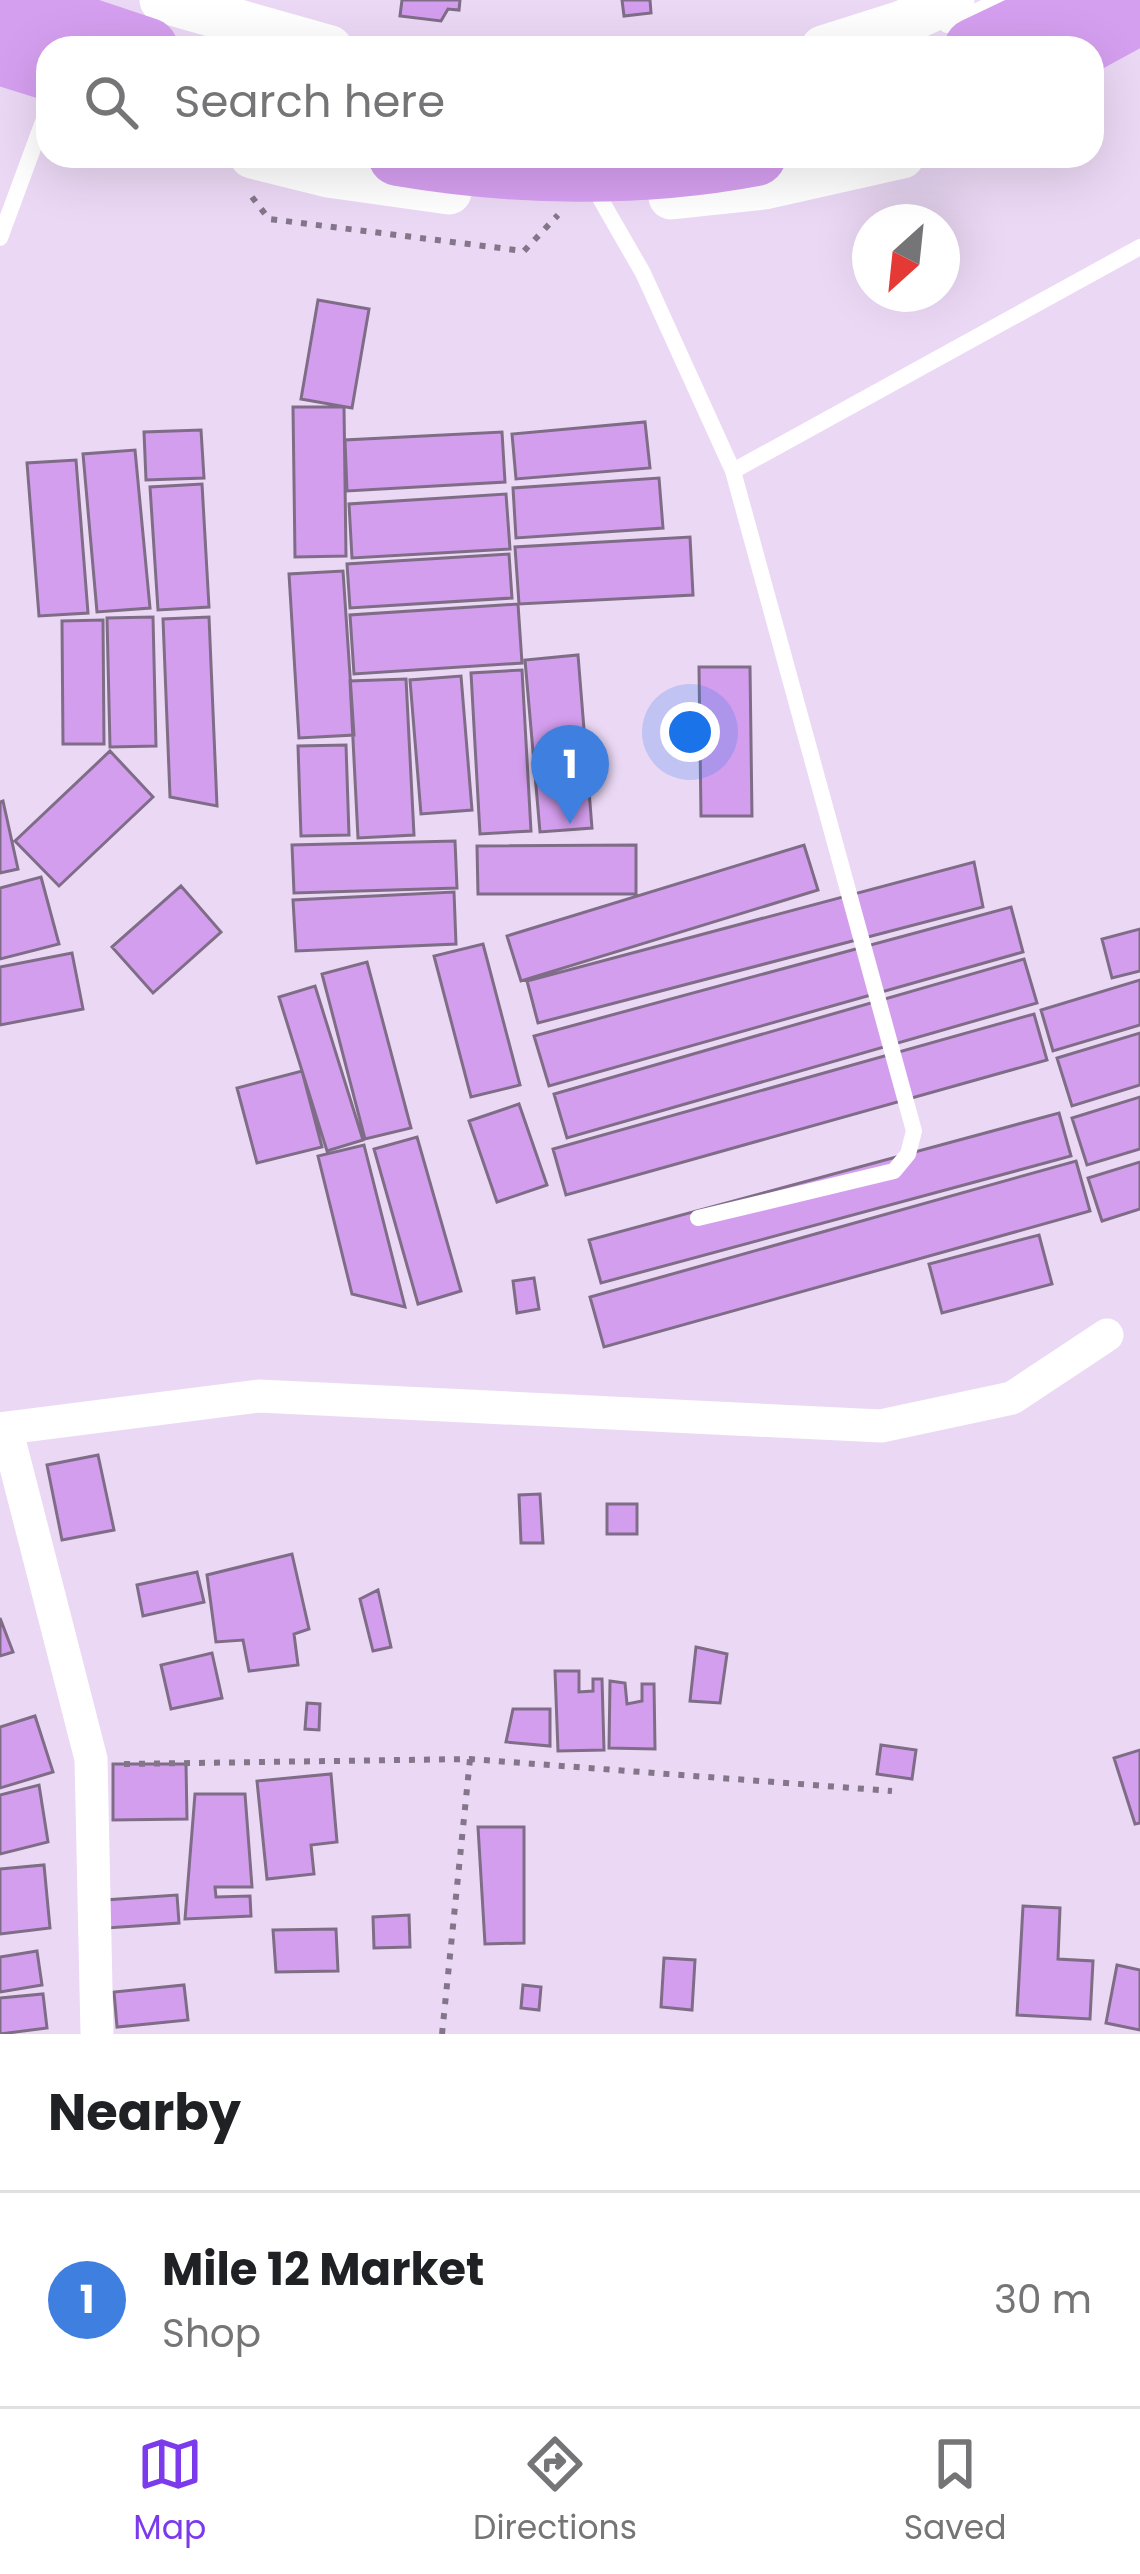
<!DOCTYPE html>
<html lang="en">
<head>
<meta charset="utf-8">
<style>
  :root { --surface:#fff; --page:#f2f2f2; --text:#202124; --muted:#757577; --line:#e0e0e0; --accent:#7c3aed }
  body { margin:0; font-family:Poppins,sans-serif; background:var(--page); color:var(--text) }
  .compass { position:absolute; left:852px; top:204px; width:108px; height:108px; border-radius:50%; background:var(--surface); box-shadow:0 12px 48px #0002; rotate:207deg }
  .you { position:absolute; left:690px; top:732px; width:42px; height:42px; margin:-30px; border:9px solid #fff; border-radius:50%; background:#1a73e8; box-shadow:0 0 0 18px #1a73e833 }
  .badge { display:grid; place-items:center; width:78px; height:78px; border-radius:50%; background:var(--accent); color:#fff; font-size:39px; font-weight:700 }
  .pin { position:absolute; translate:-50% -99px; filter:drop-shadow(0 3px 6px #0008) }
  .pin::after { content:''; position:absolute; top:63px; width:42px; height:36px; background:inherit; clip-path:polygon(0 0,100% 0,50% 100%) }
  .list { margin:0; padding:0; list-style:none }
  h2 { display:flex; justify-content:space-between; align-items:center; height:156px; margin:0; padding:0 48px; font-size:51px }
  h2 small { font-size:39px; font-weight:400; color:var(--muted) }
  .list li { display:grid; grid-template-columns:78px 1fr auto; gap:36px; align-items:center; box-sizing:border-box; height:216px; padding:0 48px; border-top:3px solid var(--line) }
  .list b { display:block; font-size:45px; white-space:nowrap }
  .list p { margin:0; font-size:39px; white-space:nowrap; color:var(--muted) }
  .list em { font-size:39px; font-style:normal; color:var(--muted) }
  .icon { flex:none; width:66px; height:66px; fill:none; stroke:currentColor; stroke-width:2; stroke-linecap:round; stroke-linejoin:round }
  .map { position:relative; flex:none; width:1140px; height:2034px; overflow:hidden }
  .search { position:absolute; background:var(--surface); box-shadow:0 12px 48px #0002; left:36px; right:36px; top:36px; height:132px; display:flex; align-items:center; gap:30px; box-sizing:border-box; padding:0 42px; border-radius:36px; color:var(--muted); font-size:45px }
  .sheet { height:372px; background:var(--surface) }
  nav { display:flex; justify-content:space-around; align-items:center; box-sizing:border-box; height:168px; border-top:3px solid var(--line); background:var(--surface); font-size:33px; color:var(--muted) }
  nav a { display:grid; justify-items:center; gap:6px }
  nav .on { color:var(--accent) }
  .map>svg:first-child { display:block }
</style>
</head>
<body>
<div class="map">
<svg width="1140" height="2034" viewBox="0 0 1140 2034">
  <rect width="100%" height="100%" fill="#ebd8f5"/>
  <path fill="#d49eee" stroke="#7f6d87" stroke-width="3" d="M402,0h58l-1,10 -11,-1 -7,12 -41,-5z
    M622,0h28l1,13 -27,3z
    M318,300l51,9 -17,99 -51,-9z
    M293,407h51l2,149 -51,1z
    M645,422l5,46 -134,11 -4,-45z
    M201,430l3,48 -58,2 -2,-48z
    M502,432l3,50 -158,9 -2,-51z
    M135,450l15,158 -53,4 -14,-158z
    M76,460l12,153 -49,3 -12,-153z
    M659,478l4,50 -147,10 -3,-50z
    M202,484l7,123 -51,3 -8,-123z
    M506,494l4,55 -158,9 -3,-54z
    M690,537l3,58 -174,9 -4,-57z
    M509,554l3,44 -162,10 -3,-44z
    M343,571l11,164 -55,3 -10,-164z
    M518,604l4,59 -168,11 -4,-59z
    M153,617l3,129 -46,1 -3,-129z
    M209,617l8,189 -47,-9 -7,-178z
    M103,620l1,124h-41l-1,-123z
    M578,655l14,173 -52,4 -15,-172z
    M699,667h51l2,149h-51z
    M522,670l9,161 -51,3 -9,-161z
    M461,676l11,134 -51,4 -11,-134z
    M406,679l8,156 -56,3 -8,-157z
    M346,745l3,90 -48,1 -3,-90z
    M110,751l43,46 -94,89 -44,-45z
    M3,801l15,68 -18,4v-71z
    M455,841l2,47 -163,5 -2,-48z
    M636,845v49h-158l-1,-48z
    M804,845l14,45 -297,91 -14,-45z
    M974,862l9,45 -445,116 -11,-42z
    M41,877l18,67 -59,15v-71z
    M181,886l40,46 -68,61 -41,-46z
    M454,892l2,52 -160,7 -3,-51z
    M1011,907l12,45 -474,134 -15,-50z
    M1140,929v42l-28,7 -10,-39z
    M483,944l37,141 -49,12 -37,-141z
    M72,953l11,56 -83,16v-58z
    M1024,959l13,44 -470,135 -13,-44z
    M367,962l44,166 -46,11 -43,-165z
    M1140,980v45l-87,26 -12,-41z
    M315,986l48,154 -36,11 -48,-154z
    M1034,1014l13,46 -481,135 -13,-46z
    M1140,1033v52l-68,21 -15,-48z
    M302,1071l20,76 -65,16 -20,-75z
    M1140,1097v52l-53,16 -15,-47z
    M519,1104l28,81 -50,17 -28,-81z
    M1059,1113l12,43 -470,127 -12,-43z
    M417,1137l44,154 -43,13 -44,-155z
    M364,1145l41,162 -53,-13 -34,-138z
    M1076,1161l14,50 -486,136 -14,-50z
    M1140,1162v47l-38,12 -14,-43z
    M1039,1235l13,49 -110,29 -13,-49z
    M534,1278l5,31 -22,4 -4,-32z
    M98,1455l16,75 -52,10 -15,-75z
    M540,1494l3,49h-22l-2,-48z
    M607,1504h30v30h-30z
    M292,1554l17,75 -15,5 4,31 -49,6 -6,-31 -27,2 -9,-67z
    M197,1572l7,30 -61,14 -6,-31z
    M378,1590l13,57 -18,4 -13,-52z
    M0,1618l13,34 -13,4z
    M696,1647l31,7 -7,49 -30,-2z
    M212,1653l10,45 -51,11 -10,-44z
    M555,1671h24v21l14,-1v-12h9l2,71 -46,1z
    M610,1681l15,2 2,21 15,-3v-17h12l1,65 -46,-1z
    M307,1703l13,1 -1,26 -14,-1z
    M513,1709h37v37l-44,-4z
    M35,1716l18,56 -53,16v-61z
    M881,1745l35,5 -4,29 -35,-5z
    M1140,1750v73l-5,1 -21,-66z
    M113,1764h73l1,55 -74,1z
    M331,1774l6,68 -26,3 3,29 -47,5 -10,-98z
    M39,1785l9,57 -48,12v-59z
    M195,1794h50l7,93h-37l1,10 34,-1 1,20 -66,3z
    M478,1827h46v116l-39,1z
    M44,1865l6,63 -50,6v-65z
    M177,1895l2,28 -72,5 -2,-28z
    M1023,1906l37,2 -2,51 35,2 -3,58 -73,-4z
    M409,1915l1,32 -36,1 -1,-31z
    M336,1929l2,42 -62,1 -3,-42z
    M37,1951l5,34 -42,7v-35z
    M664,1958l31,2 -3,50 -31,-3z
    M1117,1965l23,5v60l-34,-7z
    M184,1985l4,35 -71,7 -3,-35z
    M523,1985l18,2 -2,23 -18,-2z
    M43,1994l4,34 -47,6v-36z"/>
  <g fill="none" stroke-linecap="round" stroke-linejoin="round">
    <path stroke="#83768a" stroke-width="6" stroke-dasharray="6 9" stroke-linecap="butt" d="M252,197l17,22 255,32 34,-36
      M124,1764l346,-5 422,32
      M442,2034l28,-275"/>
    <path stroke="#fff" stroke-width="16" d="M947,25l53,-25
      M601,200l42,73 90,198 181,660 -6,23 -14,17 -196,47
      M0,238l48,-130
      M733,471l407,-224"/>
    <path stroke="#fff" stroke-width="33" d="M6,1428l85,331 6,275
      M0,1429l259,-33 622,30 131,-28 95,-63"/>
    <path stroke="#fff" stroke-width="45" d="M162,0l168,48
      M823,48l79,-25 50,-23
      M252,156l76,19 121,17
      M671,197l93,-10 138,-31"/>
    <path stroke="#d59fef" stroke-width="60" d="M5,0l143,48
      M974,48l101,-48
      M1078,48l62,-34
      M0,55l48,15
      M398,156c116,20 243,22 358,0"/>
  </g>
</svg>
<svg class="compass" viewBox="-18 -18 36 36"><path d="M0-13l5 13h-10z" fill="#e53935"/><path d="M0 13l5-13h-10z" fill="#757577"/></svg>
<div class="you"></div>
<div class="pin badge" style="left:570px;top:824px;background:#3f7fe0">1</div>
<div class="search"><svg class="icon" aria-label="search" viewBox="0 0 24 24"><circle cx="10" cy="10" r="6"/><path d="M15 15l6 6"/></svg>Search here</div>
</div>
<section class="sheet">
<h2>Nearby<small></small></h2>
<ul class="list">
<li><span class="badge" style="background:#3f7fe0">1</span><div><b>Mile 12 Market</b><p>Shop</p></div><em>30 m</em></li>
</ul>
</section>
<nav>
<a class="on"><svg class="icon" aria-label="map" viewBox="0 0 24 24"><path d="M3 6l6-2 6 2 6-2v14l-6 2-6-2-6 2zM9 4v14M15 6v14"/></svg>Map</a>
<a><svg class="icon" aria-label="directions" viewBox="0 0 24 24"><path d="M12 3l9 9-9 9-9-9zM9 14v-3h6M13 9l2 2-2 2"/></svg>Directions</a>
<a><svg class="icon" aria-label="saved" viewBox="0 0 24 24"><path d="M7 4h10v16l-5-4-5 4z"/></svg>Saved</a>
</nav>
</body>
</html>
